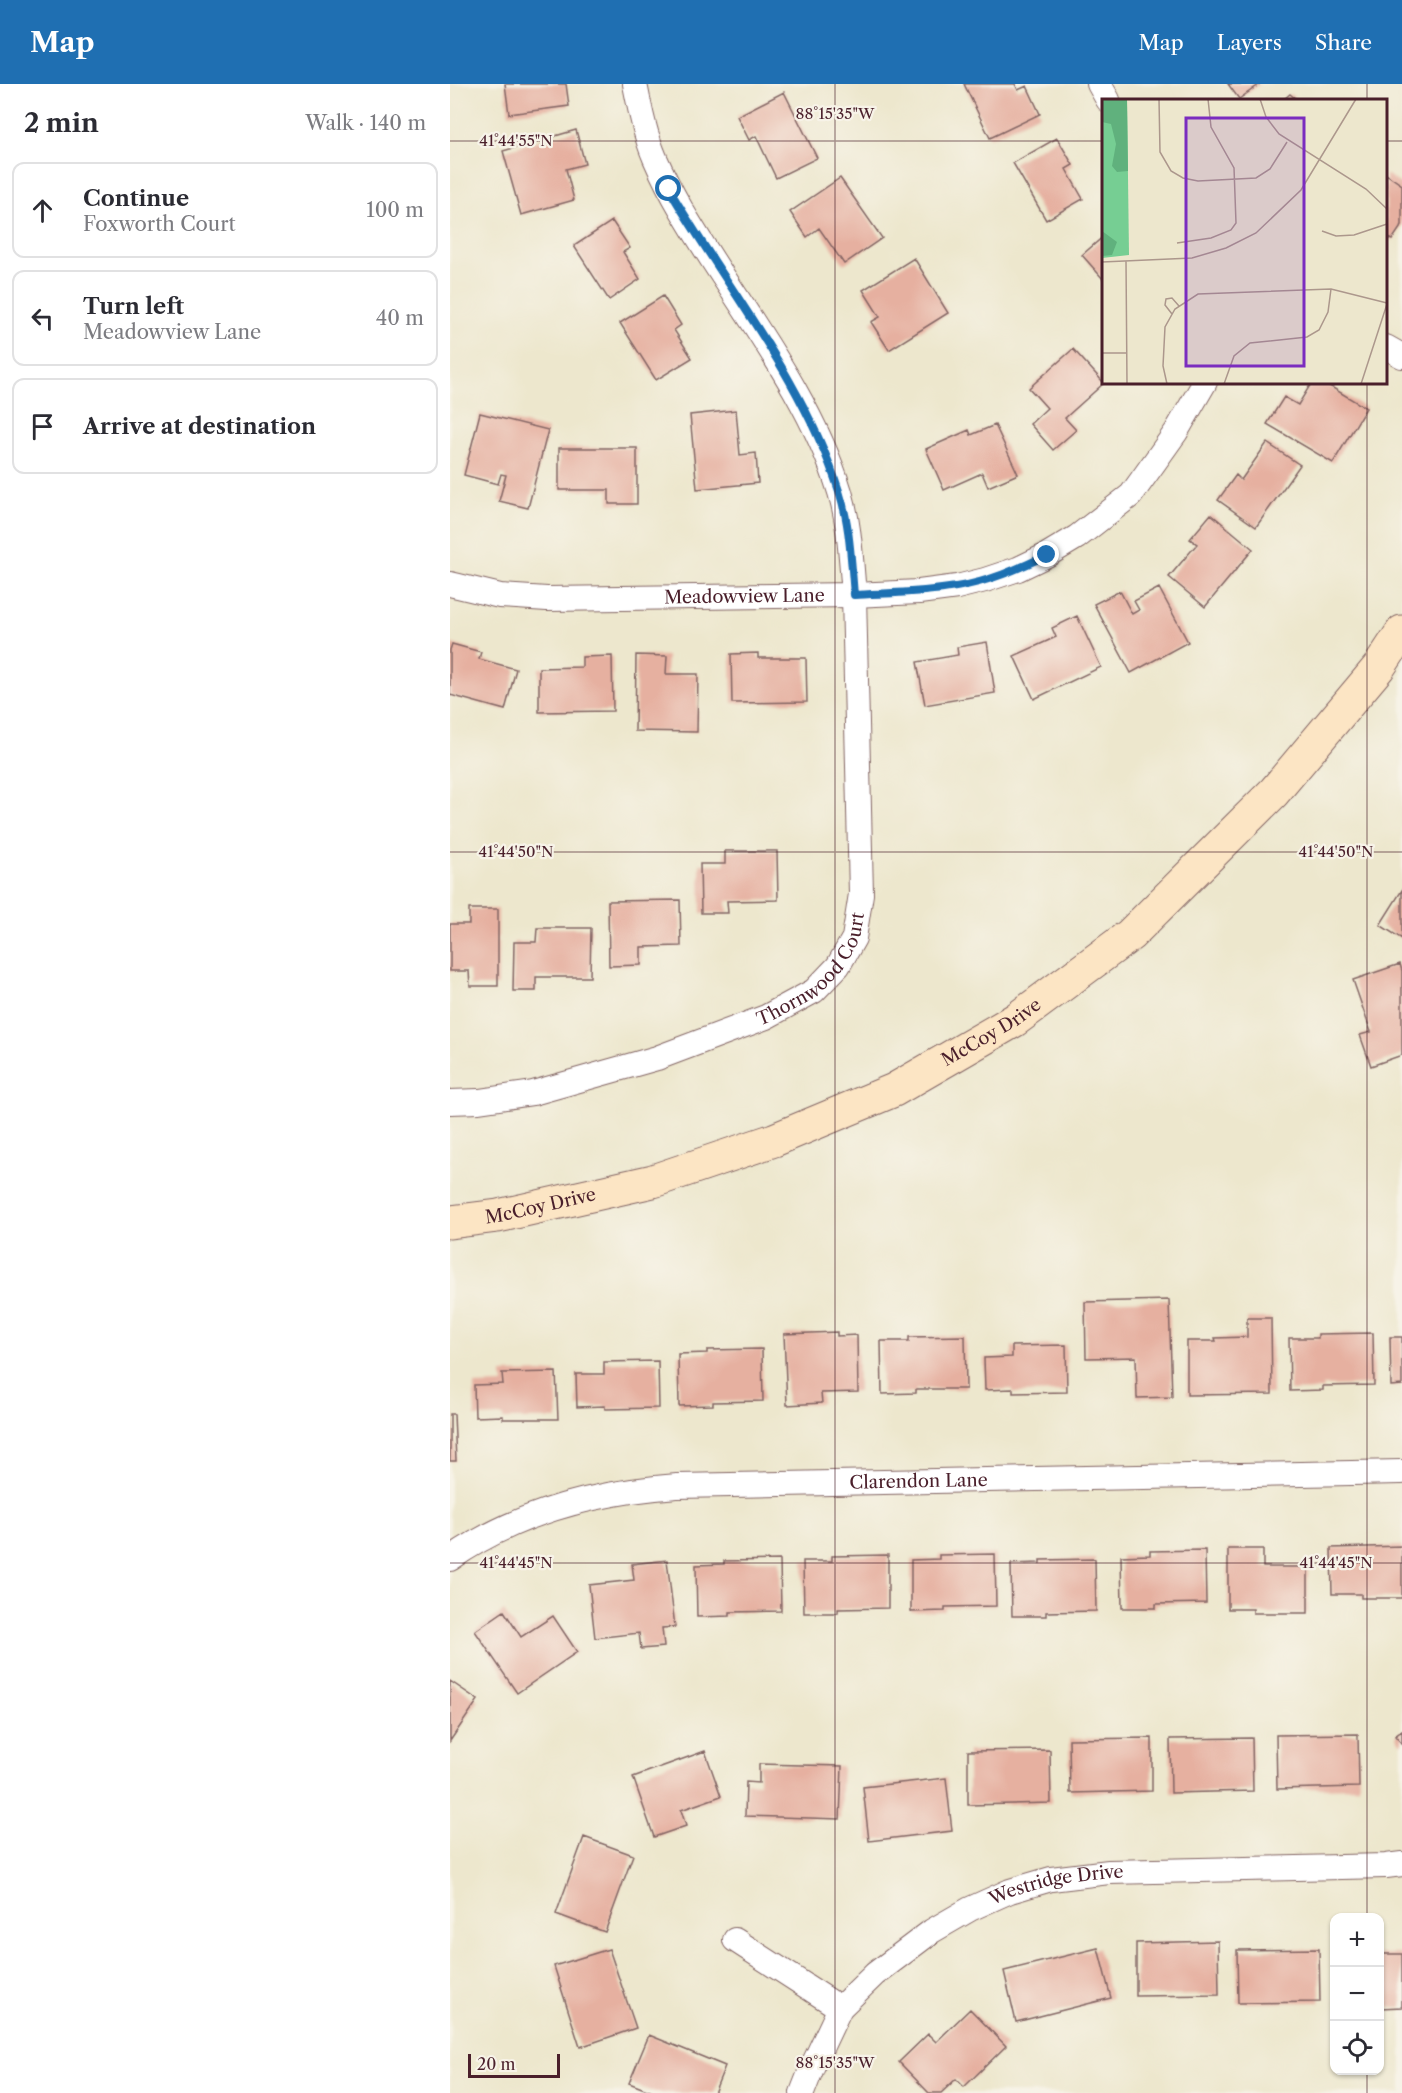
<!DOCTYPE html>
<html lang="en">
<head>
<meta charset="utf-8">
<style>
  :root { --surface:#fff; --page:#f2f2f3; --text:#2b2b33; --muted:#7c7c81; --line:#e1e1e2; --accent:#1f6fb2 }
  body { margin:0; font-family:"Libre Caslon Text",serif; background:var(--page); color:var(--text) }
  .controls { position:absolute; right:18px; bottom:18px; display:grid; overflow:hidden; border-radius:12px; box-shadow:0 2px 4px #0004 }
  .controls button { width:54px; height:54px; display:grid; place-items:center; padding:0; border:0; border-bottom:2px solid var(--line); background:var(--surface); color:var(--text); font:30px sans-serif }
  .scale { position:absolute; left:18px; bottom:15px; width:92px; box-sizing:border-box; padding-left:6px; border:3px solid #4a1f2b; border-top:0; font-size:16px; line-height:21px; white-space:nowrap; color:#4a1f2b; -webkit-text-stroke:4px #f7f3e8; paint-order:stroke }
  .stop { position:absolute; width:18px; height:18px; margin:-14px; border:4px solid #1f6fb2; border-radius:50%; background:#fff }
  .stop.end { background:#1f6fb2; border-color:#fff; box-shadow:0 2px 6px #0008 }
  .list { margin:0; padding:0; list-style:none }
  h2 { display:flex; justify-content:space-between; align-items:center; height:78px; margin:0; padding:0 24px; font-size:26px }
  h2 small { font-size:20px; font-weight:400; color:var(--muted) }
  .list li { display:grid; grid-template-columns:39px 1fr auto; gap:18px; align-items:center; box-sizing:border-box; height:96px; margin:0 12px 12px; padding:0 12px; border:2px solid var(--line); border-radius:12px }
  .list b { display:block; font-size:22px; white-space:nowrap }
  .list p { margin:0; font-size:20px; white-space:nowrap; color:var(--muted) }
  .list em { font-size:20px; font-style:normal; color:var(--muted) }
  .icon { flex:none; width:33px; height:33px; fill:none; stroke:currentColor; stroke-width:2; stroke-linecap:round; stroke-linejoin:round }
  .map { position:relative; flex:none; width:952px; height:2009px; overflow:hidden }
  header { display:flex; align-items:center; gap:36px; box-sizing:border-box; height:84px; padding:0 30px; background:var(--accent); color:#fff }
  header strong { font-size:28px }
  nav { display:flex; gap:33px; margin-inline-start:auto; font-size:21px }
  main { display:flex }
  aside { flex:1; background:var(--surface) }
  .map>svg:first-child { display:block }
</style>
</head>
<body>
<header>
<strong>Map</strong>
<nav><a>Map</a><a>Layers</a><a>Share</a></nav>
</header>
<main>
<aside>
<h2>2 min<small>Walk · 140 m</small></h2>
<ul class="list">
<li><svg class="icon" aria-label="ahead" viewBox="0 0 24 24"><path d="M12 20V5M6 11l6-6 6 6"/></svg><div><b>Continue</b><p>Foxworth Court</p></div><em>100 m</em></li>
<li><svg class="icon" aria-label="left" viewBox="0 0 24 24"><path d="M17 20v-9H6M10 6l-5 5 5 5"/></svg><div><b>Turn left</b><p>Meadowview Lane</p></div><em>40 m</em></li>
<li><svg class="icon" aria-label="arrive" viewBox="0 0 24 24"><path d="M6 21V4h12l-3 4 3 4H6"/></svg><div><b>Arrive at destination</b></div></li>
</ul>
</aside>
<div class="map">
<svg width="952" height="2009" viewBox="0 0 952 2009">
  <rect width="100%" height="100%" fill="#f7f3e8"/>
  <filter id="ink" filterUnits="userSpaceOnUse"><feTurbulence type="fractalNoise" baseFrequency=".0167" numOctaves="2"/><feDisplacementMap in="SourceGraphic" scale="12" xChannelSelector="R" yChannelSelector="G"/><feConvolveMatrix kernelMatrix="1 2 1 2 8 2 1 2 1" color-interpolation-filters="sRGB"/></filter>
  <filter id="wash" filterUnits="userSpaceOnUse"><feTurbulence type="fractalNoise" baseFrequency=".008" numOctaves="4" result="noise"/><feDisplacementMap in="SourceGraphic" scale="24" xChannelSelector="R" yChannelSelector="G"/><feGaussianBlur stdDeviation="1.35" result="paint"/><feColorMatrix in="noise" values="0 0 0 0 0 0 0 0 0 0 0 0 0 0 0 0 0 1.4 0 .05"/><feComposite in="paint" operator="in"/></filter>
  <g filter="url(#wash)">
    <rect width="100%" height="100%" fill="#ede7cd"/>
    <g id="blocks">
      <path fill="#e6b0a0" d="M55,0h61l3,22 -60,8z
        M514,0h51l3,6 9,-4 13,28 -50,24z
        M778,0h32l-21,15z
        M334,8l33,66 -41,20 -20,-42 -7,4 -12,-24z
        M840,10l7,6h-14z
        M126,46l9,34 -19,5 8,31 -53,15 -18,-64z
        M607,54l16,27 -7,4 17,30 -37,21 -33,-57z
        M936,90l16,11v40l-10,15 -6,-3z
        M390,94l42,60 -38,26 -25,-36 -12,9 -17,-25z
        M162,137l18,27 -7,4 17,27 -31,21 -35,-54z
        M654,152v44l-22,-25z
        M464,174l34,55 -59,37 -18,-28 9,-5 -17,-27z
        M213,212l18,29 -7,5 18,28 -36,22 -36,-57z
        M623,265l31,34 -39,35 11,12 -23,20 -23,-26 17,-16 -18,-20z
        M862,298h11l43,26 -33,55 -66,-39 17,-27 14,8z
        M286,326l4,45 16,-2 2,30 -61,6 -7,-74z
        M30,329l68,17 -20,78 -29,-7 7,-26 -5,-1 -3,10 -34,-9z
        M545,341l23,49 -30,13 -6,-14 -38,17 -18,-41 43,-19 2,5z
        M817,359l33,22 -44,62 -38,-27 18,-25 5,5z
        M109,364h78v56h-28v-14h-50z
        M761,430l42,35 -48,58 -36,-30 28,-33 -7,-5z
        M709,504l29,54 -57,31 -37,-69 26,-13 12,23 7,-4 -5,-9z
        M627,532l24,51 -67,32 -20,-43 42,-19 -4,-9z
        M537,558l8,51 -70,12 -8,-43 41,-7 -1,-8z
        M2,560l29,8 -2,7 37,10 -11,41 -55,-15v-45z
        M308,569v5h48l1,44 -75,1 -1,-49z
        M186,571l31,1 -1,18h32l-1,58 -62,-1z
        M162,572l1,55 -74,1v-44l43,-1v-10z
        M275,767h52l1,49 -51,1 1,12h-27l-1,-49h25z
        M952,806v49l-22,-14z
        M230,816l1,46 -40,1v18l-32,1 -1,-65z
        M19,825h29v77h-28l-1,-15h-19v-47h19z
        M87,844h54l-1,49h-54v14h-23l1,-49h22z
        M950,880l2,7v84l-31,11 -11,-31 11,-3 -18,-52z
        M719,1216l3,97 -35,1 -1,-41 -50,1 -1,-56z
        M797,1234h24l1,76 -85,1v-54h29l-1,-3 32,-1z
        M387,1248v4l20,-1 1,57 -37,1 1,10 -35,2 -3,-71z
        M923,1249l1,52 -51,1v4l-33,1 -1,-53h29v-4z
        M515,1252l1,53h-50v4l-34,1 -1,-53h28v-4z
        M940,1253h12v48l-11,1z
        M616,1261l1,47 -54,1v-4l-28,1 -1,-32 28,-1v-11z
        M312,1265l1,52 -50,1v3l-34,1 -1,-52 29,-1v-3z
        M208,1277l1,47 -54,1v-3l-28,1 -1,-33h28v-12z
        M106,1288l2,47h-55v-3l-28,1 -1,-32 29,-1 -1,-11z
        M0,1330h4l2,47h-6z
        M952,1462v52h-41v-4h-29l-1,-46z
        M778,1465h35v18h45v46h-55v-4h-25z
        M755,1466l1,53 -50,1v4h-34l-1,-52 29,-1v-4z
        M545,1470l1,52 -51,1v4l-34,1v-52l28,-1v-4z
        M438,1471v53l-50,1v4h-34l-1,-52h29v-5z
        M645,1475l1,52 -50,1v4h-34l-1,-52 29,-1v-3z
        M217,1476l8,67 -13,1 2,19 -23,2 -2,-16 -44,5 -6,-53 45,-5 -2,-16z
        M330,1476l1,51 -51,1v4l-33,1 -1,-52 28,-1v-3z
        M54,1527l17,26 32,-21 24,36 -60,41 -42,-62z
        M0,1597l28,19 -28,41z
        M952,1647v13l-7,-8z
        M908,1650l1,53 -82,2 -1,-54z
        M702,1654v53l-82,2 -1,-54z
        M802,1654l1,53 -82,2 -1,-54z
        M600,1666l1,53 -83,2v-54z
        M255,1667l16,45 -40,14 5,16 -32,11 -21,-60z
        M309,1680l83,2 -2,53 -95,-3 1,-34 13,1z
        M496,1694l6,53 -83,10 -6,-54z
        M134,1753l49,18 -28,77 -49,-18z
        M768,1857l1,54 -83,1v-53z
        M648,1864l13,50 -95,24 -12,-51z
        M159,1865l27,79 -56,19 -26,-81z
        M869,1865l1,53 -82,1 -1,-53z
        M930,1870h22v53l-22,1z
        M520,1925l36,37 -42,41 -8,-8 -15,14h-12l-30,-31 29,-28 8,8z
        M199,1951l76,31 -11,27h-59l-26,-10z"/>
    </g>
  </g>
  <g filter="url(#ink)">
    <use href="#blocks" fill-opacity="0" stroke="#836564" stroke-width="1.5"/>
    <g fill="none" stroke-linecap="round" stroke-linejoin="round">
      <g stroke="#836564" stroke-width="26">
        <g id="street">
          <path d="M649,0l9,16"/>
          <path d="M936,263l16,9"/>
          <path id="s1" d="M0,500l50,12 47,3 307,-4 65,-3 38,-5 28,-7 33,-11 29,-14 30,-18 54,-42 45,-63 29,-50"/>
          <path id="s2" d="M0,1018l29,-1 54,-8 124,-35 109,-41 48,-26 24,-25 16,-28 7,-44 -7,-299c-3,-34 -4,-70 -14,-103 -26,-84 -80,-158 -127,-231 -21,-33 -42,-66 -58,-103 -10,-23 -15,-49 -20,-74"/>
          <path id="s3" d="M0,1475c67,-47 146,-67 227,-73l725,-14"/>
          <path d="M285,1856l105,68"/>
          <path id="s4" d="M352,2009l11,-28 27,-57 35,-34 57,-43 38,-22 40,-18 41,-12 58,-7 277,-6 16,-2"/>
        </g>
      </g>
      <g stroke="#836564" stroke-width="35">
        <g id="secondary">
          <path id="s5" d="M0,1138l48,-6 155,-35 121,-41 120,-50 121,-70 115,-85 144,-143 105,-125 23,-35"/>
        </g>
      </g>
      <use href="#street" stroke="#fff" stroke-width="24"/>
      <use href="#secondary" stroke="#fce5c4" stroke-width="33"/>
    </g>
  </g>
  <g fill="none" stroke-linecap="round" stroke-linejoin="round" filter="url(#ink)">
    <path stroke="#1f6fb2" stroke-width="8" d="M219,105c58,99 135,192 170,302 11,33 12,70 15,104 34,-2 68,-2 102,-8 32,-5 62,-18 91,-32"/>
  </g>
  <path fill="none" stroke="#4a1f2b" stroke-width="1.5" stroke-opacity="0.45" d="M385,0v2009M917,0v16M0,57h654M936,57h16M917,298v1536M0,768h952M0,1479h952M917,1986v23"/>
  <g text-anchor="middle" stroke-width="4.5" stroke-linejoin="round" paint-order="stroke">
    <g font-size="18" fill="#4a1f2b" stroke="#f7f3e8">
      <text dy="6" stroke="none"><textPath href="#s1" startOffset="296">Meadowview Lane</textPath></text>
      <text dy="6" stroke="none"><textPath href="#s2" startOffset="398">Thornwood Court</textPath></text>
      <text dy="6" stroke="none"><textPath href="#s5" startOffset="578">McCoy Drive</textPath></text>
      <text dy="6" stroke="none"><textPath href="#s5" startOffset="92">McCoy Drive</textPath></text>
      <text dy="6" stroke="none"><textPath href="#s3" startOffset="483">Clarendon Lane</textPath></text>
      <text dy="6" stroke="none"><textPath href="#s4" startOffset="348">Westridge Drive</textPath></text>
    </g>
  </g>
  <g transform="translate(652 15)">
    <rect width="285" height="285" fill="#ede7cd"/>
    <path d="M0,0h25l2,156 -27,3z" fill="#76ce93"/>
    <path d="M0,0h25l1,72 -11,1 -5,-6 4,-22 -5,-20 -9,-2zM0,132l15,11 -5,13 -10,1z" fill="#60b17d"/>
    <path fill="none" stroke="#ac978c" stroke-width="1.5" d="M57,0l1,53 11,19 12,7 15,3 58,-3 14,-9 17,-27M158,0l6,18 13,17 87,55 21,20M220,132l14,5 18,-1 33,-11M75,144l34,-5 20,-8 5,-7 -2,-55 -23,-41 -3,-28M24,162l1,123M0,163l90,-4 34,-10 30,-15 45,-43 55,-91M70,215l-7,-9 1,-6 6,-1 7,8M0,254h25M65,285l-4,-18 2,-39 10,-18 23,-15 133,-5 56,14M122,285l10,-28 16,-13 57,-6 12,-7 9,-18 3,-23M259,285l26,-80"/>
    <path fill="#7b2cbf" fill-opacity="0.15" stroke="#7b2cbf" stroke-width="3" d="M84,19h118v248h-118z"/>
    <rect width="285" height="285" fill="none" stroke="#4a1f2b" stroke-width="3"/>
  </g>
  <g font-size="15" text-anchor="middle" fill="#4a1f2b" stroke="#f7f3e8" stroke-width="4.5" stroke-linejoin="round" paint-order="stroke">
    <text x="385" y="35">88°15'35"W</text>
    <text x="66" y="62">41°44'55"N</text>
    <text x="66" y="773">41°44'50"N</text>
    <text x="886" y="773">41°44'50"N</text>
    <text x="66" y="1484">41°44'45"N</text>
    <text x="886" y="1484">41°44'45"N</text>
    <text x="385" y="1984">88°15'35"W</text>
  </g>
</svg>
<div class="controls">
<button>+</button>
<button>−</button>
<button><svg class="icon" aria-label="locate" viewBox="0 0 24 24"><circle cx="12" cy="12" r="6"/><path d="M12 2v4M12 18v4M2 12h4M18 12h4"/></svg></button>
</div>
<div class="scale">20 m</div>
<div class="stop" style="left:219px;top:105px"></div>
<div class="stop end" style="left:597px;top:471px"></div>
</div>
</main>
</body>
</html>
